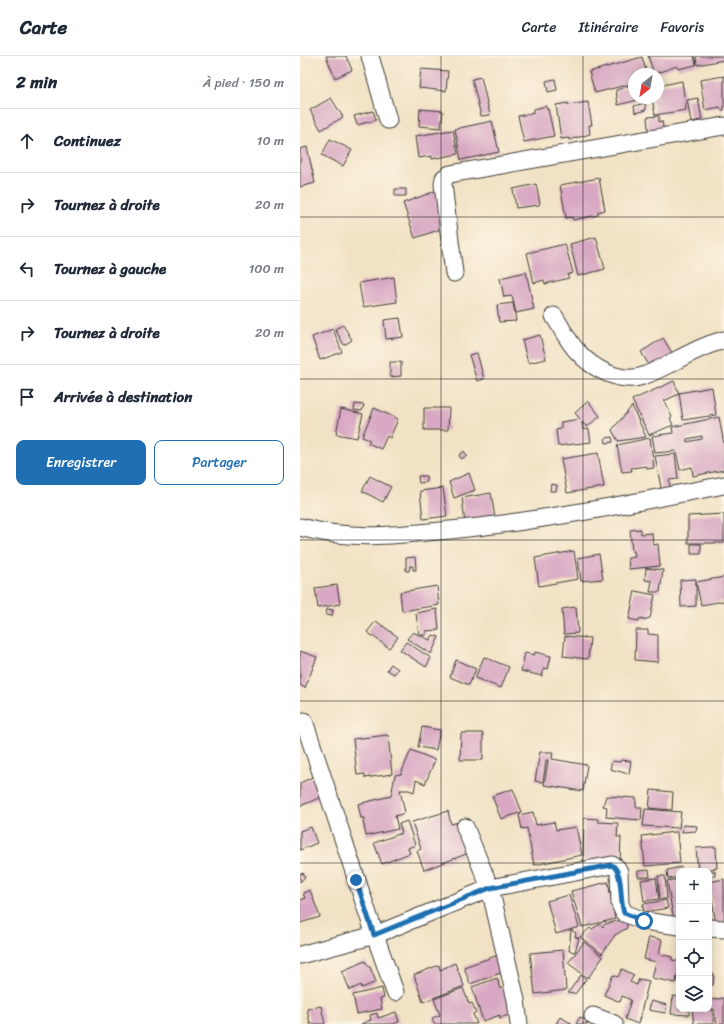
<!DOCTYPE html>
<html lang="fr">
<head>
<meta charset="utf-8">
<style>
  :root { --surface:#fff; --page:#f6f6f7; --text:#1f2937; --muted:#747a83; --line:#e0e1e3; --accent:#1f6fb2 }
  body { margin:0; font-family:Sriracha,sans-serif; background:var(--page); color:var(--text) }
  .controls { position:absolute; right:12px; bottom:12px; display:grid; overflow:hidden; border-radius:8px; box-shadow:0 2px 10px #0003 }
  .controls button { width:36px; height:36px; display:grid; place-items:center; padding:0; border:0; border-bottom:1px solid var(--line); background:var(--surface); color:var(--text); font:20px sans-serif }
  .compass { position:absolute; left:328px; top:12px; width:36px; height:36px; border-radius:50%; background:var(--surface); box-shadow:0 2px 10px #0003; rotate:211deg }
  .stop { position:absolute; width:12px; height:12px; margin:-9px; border:3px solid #1f6fb2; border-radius:50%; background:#fff }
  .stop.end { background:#1f6fb2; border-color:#fff; box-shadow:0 1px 4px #0008 }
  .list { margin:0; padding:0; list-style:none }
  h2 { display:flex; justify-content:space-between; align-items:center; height:52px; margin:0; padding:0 16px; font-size:17px }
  h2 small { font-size:13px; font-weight:400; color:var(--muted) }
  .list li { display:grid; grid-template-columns:26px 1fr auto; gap:12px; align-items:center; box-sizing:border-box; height:64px; padding:0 16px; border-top:1px solid var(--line) }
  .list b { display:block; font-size:15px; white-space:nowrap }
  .list em { font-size:13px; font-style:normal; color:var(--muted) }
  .actions { display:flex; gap:8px; padding:12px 16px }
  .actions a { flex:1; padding:9px 0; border:1px solid var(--accent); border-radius:8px; text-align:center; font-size:14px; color:var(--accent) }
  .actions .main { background:var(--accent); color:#fff }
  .icon { flex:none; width:22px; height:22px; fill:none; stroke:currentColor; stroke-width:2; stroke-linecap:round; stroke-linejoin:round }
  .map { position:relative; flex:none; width:424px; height:968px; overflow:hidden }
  header { display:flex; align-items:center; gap:24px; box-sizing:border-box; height:56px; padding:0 20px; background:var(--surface); border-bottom:1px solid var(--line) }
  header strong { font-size:19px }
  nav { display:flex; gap:22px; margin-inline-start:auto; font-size:14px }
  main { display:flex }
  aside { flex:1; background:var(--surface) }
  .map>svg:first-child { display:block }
</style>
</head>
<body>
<header>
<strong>Carte</strong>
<nav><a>Carte</a><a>Itinéraire</a><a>Favoris</a></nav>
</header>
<main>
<aside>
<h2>2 min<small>À pied · 150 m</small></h2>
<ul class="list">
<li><svg class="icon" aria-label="ahead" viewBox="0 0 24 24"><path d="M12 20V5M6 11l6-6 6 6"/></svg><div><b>Continuez</b></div><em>10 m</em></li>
<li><svg class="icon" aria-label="right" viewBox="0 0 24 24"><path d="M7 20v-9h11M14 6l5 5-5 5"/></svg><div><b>Tournez à droite</b></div><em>20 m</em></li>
<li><svg class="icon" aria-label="left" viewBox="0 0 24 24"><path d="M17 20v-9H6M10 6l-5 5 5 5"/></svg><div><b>Tournez à gauche</b></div><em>100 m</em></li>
<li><svg class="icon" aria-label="right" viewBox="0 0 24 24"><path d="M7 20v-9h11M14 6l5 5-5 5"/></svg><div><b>Tournez à droite</b></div><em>20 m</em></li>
<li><svg class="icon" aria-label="arrive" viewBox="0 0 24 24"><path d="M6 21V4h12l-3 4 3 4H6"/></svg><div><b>Arrivée à destination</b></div></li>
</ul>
<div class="actions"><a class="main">Enregistrer</a><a>Partager</a></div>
</aside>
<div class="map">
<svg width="424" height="968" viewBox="0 0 424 968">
  <rect width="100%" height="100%" fill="#fcf5e5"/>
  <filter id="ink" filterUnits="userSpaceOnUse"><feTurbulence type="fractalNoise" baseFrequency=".025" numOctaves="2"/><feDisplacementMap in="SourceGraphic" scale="8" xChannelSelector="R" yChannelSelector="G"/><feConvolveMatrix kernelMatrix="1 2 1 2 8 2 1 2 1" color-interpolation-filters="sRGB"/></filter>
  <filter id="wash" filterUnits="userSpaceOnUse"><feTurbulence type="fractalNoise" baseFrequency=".012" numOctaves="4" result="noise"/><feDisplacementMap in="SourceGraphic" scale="16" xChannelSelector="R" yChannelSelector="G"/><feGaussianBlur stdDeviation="0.9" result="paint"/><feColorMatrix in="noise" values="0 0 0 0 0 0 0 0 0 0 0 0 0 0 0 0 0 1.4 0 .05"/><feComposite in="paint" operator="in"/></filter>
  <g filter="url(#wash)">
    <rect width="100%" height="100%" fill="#f2e2c5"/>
    <g id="blocks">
      <path fill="#d8a7c3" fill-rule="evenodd" d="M26,0h20l6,14 -17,8z
        M348,0h46l2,9 -18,4 -1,-3 -23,8z
        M396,0h28v4l-27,5z
        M342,1l5,17h-13v9l-39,10 -6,-21z
        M121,13l27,2 -2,20 -27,-3z
        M424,20v34h-3l-1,-3 -15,3 -5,-30z
        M181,21l9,38 -9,1 -9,-37z
        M255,23l2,11 -9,2 -2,-11z
        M382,25l4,29 -31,5 -3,-17h6v-12z
        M334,29v13l8,1 -24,6 -2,-15z
        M31,42l12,19 -22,13 -11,-20z
        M398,42l4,22 -11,2 -4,-22z
        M288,46l4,23h-3l1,9 -21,6v-2l-8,1 -5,-34 12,-2v2z
        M345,47l1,7 -11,3 -1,-7z
        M246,50l1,4 1,-1 6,27 -30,6 -6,-26 16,-3v-4z
        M120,53l23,2 -2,17 -22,-2z
        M73,55l3,9 -19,5 -3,-9z
        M359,60v6l3,-1 2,12 -15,4 -2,-20z
        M192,65l7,31 -38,8 -6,-31z
        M153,74l5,24 -26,5v-3l-14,2 -3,-22z
        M30,83l22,11 -9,16 -21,-11z
        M7,91l8,36 -15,4v-38z
        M299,122l6,32 -7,2v3l-25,5 -1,-3 -6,1 -6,-33z
        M236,128l4,19 -1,2 -23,3 -3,-19z
        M95,133h11v7h-11z
        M136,135l8,37 -29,10 -12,-35z
        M296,181l9,32 -27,7 -8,-32z
        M265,188l8,29 -6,2 2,3 -24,6 -1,-4 -10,3 -7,-30z
        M226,216l8,37 -18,4 -4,-17 -8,1 -4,-19z
        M94,221l3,25 -34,5 -4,-24z
        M213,247l3,18 -17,1 -2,-17z
        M100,262l3,19 -17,2 -2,-19z
        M43,269l9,15 -8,5 -9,-16z
        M33,273l9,23 -22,8 -8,-23z
        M240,279l6,24 -18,4 -6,-23z
        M363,282l11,18 -22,14 -11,-18z
        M177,297l7,26 -7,2 -8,-26z
        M90,306h11v14l-11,1z
        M374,325l5,13 -15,7 8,16 -2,1 3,7 -24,10 -17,-35z
        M412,331l4,28 -33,5 -4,-27z
        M288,345l12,15 -13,11 -5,-5 1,8 6,-1 2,13 -33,4 -2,-16 5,-1v-7l19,-3 -5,-6z
        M55,348l9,1 -2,6 -8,-1z
        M332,350l14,31 -28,4 -6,-11z
        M74,352l24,11 -8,19 -3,-2 -6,13 -13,-6 2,-3 -8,-3z
        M124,352h25l-1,22h-24z
        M41,353l22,5 -6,24 -21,-4z
        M419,361l5,27v26l-31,6 -1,-9 -12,3 -4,-19 -21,2 -3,-17 21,-3 -1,-6zM402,380v3l-15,3v-3z
        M312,381l1,5 -7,1 -1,-5z
        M350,382l4,30 -7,1v-3l-16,2 1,3 -10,1 -5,-27z
        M164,395l3,5 -6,3 -2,-4z
        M298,397l6,34 -37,6 -6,-34z
        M375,398l3,25 -9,1 1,8 -8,5 -7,-37z
        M169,417l6,17 -21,8 -5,-16z
        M70,420l21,11 -8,15 -21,-11z
        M118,420h8l1,6 -8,1z
        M251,428l6,1 -1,6h-6z
        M143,432l4,28 -24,3 -3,-28z
        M191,437l4,25 -30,5 -3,-25z
        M424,458v29h-36v-27z
        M341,473v5l11,-1 1,12 5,-1 2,22 -31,3 -1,-11 7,-1 -1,-6h-2l-2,-21z
        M391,488h10v10h-10z
        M274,495l4,28 -39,7 -4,-28z
        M299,498l4,25 -22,2 -3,-23z
        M115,501l1,13h-3v-4h-3l-1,5h-3v-13z
        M346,512l17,2 -3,22h-10l2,-11 -7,-1z
        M424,521v24l-23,4 -5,-23v24l-15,1 -1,-27 16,-1v3z
        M37,529l3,19 -22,4 -3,-20z
        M137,530l2,19 -37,6 -2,-19z
        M335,535l20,4 -5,23 -7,2v-2l-4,1v2l-10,-2z
        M276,551l2,26 -14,1 -2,-25z
        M27,553l6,1 -1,6 -6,-1z
        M137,553l2,21 -13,1v4h-7l-3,-22z
        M76,565l22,16 -9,11 -22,-16z
        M336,574h12v4l10,1v27l-23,-2z
        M113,576l17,8 3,-5 6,2 -8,17 -24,-15z
        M265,580l25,2 -2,21 -25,-3z
        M106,586l25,16 -5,9 -26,-17z
        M0,595l17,6 -12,31 -5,-3z
        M235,596l16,4 -3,13 -4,-1 -2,8 -21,-5 4,-18 9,2z
        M184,601l25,10 -8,21 -26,-10z
        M156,604l20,9 -7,16 -19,-8z
        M91,608l7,5 -4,5 -7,-4z
        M122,671l18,3 -4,20 -18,-3z
        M161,677h22v27h-23z
        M88,679l4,39 -27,4v-4l-8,1 -4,-36z
        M111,694l24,10 -10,24 -9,-4 -2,12 -5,-2h-9l5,23 -10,3 3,13 -32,7 -3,-15h1v-3h-3l-3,-14 33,-8 4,-21 6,-1z
        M240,696h13l-1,7 35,6 -4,26 -39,-6 4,-25h-2l-3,22 -8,-1z
        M321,704l10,1 -2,13 -19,-5 2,-8 8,1z
        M17,719l9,20 -26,11v-23z
        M213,733l9,23 -21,7 -9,-23z
        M351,734l22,2 -1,18 -23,-2z
        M306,740l30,2v9h6l-1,13 -35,-3 1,-10 -4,-1z
        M345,753l36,3 -2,16 -36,-2z
        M148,755l3,13 8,-2 10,31 -45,17 -7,-19 4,-2 -9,-27z
        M233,756l3,13 18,-3 2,8 20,-3 6,28 -48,10 -7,-37 -5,1 -3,-14z
        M284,762l14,1v3l20,1 -1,14h4l-1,25 -37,-1z
        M107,765l8,24 -7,3 2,5 -28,11 -8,-21 28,-10 -3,-9z
        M383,769l14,1 -1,5 -14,1z
        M11,771l6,16 -17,7v-19z
        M375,776h2l3,31 -35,3 -3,-30z
        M410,791h6l1,21 -19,3 -2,-23z
        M381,811l1,4h-3v6l-11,2 -1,-9z
        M349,814l1,7h-12v-6z
        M409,815h6v5h-6z
        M3,817l2,4 -5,5v-8z
        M358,820h7l2,23h-7z
        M356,822l3,21 -15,2 -3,-21z
        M379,823v42l-5,1 -7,-41z
        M424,823v44l-8,1 -7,-42z
        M308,826l7,37 -33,8 -11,-36z
        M10,834l10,27 -20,6v-23l5,-2 -2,-5z
        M269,839l10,32 -23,7 -9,-33z
        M366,844l2,8 -24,4 -1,-8z
        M409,846h1l1,17h-2z
        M326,863l1,9 -12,7 -13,19 -22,-17 10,-9 2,1 8,-5 3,3 2,-3z
        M271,874l5,3 -1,4 4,1 -4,14 -6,-1z
        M349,881l13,3 -3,14 13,3v3l7,1 -3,22 -24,-5 4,-16 -12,-3z
        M284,886l19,15 -15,21 -20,-15z
        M263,894l3,40 -31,4 -5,-41z
        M201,898l5,17 -36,13 -6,-17z
        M65,905l4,6h1l6,15 -14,6 -1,-3 -11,5 -8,-19z
        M155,907l9,23 -41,16 -9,-27 25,-10 1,5z
        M322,913l12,6 -4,7 7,3 2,-6 10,2 -11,43 -13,-5 6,-19 -9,-4 -2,6 -16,-7 9,-20 5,2z
        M409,918h5l-1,11h-4z
        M281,919l5,4 -11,15 -7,-1z
        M197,922l3,11 6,-3 8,27 -14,5v-3l-17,6 -11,-34z
        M82,932l2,10 -4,1 2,10 -25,5 -4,-19z
        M163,932l6,16 3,-1 4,9 -3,2 4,10h-43l-2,-6 8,-3 -6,-16z
        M373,940l6,1v12h10v6l-18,-1z
        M409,941l1,3 14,-2v26h-7l-3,-15h-2l2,15h-20l-2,-15h17z
        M351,945l16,4 -2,8 -16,-3z
        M21,950l4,18h-15l-3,-15z
        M96,956l3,10 -6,2h-32l10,-4 -1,-5 7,-2 1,5z
        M260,961l13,7h-17z
        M280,961l12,7h-16z"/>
    </g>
  </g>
  <g filter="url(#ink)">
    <use href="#blocks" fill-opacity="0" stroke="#3c3a35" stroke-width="1"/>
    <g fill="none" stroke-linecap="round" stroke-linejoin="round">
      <g stroke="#3c3a35" stroke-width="19">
        <path id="street" d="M70,0l18,64
          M154,217l-11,-89 1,-6 6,-4 274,-48
          M254,260c8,12 14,26 24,36 14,16 42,32 65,24 27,-10 52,-29 81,-36
          M0,471c50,14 99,8 150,3 92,-9 183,-27 274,-45
          M4,665l71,214 20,57
          M165,771l25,61 26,112 3,24
          M409,872l15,1
          M0,899l75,-20 115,-47 122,-23 5,3 2,4 1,32 4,9 20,8 35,5
          M293,960l21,8"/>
      </g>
      <use href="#street" stroke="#fff" stroke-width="17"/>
    </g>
  </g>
  <g fill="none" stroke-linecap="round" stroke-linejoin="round" filter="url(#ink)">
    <path stroke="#1f6fb2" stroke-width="5" d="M56,824l18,55 116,-47 122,-23c12,8 7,34 12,48l20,8"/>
  </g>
  <path fill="none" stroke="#1c1c1c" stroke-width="1" stroke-opacity="0.55" d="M141,0v968M283,0v968M0,161h424M0,323h424M0,484h424M0,645h424M0,807h424"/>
</svg>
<div class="controls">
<button>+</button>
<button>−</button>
<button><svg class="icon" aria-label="locate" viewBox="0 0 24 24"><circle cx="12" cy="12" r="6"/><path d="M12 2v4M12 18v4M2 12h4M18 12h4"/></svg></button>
<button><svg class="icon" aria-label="layers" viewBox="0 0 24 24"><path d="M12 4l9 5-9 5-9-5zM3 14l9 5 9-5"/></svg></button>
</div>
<svg class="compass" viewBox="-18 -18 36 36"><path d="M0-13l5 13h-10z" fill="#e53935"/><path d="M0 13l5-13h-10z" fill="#747a83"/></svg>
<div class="stop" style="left:344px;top:865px"></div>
<div class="stop end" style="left:56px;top:824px"></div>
</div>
</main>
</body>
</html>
